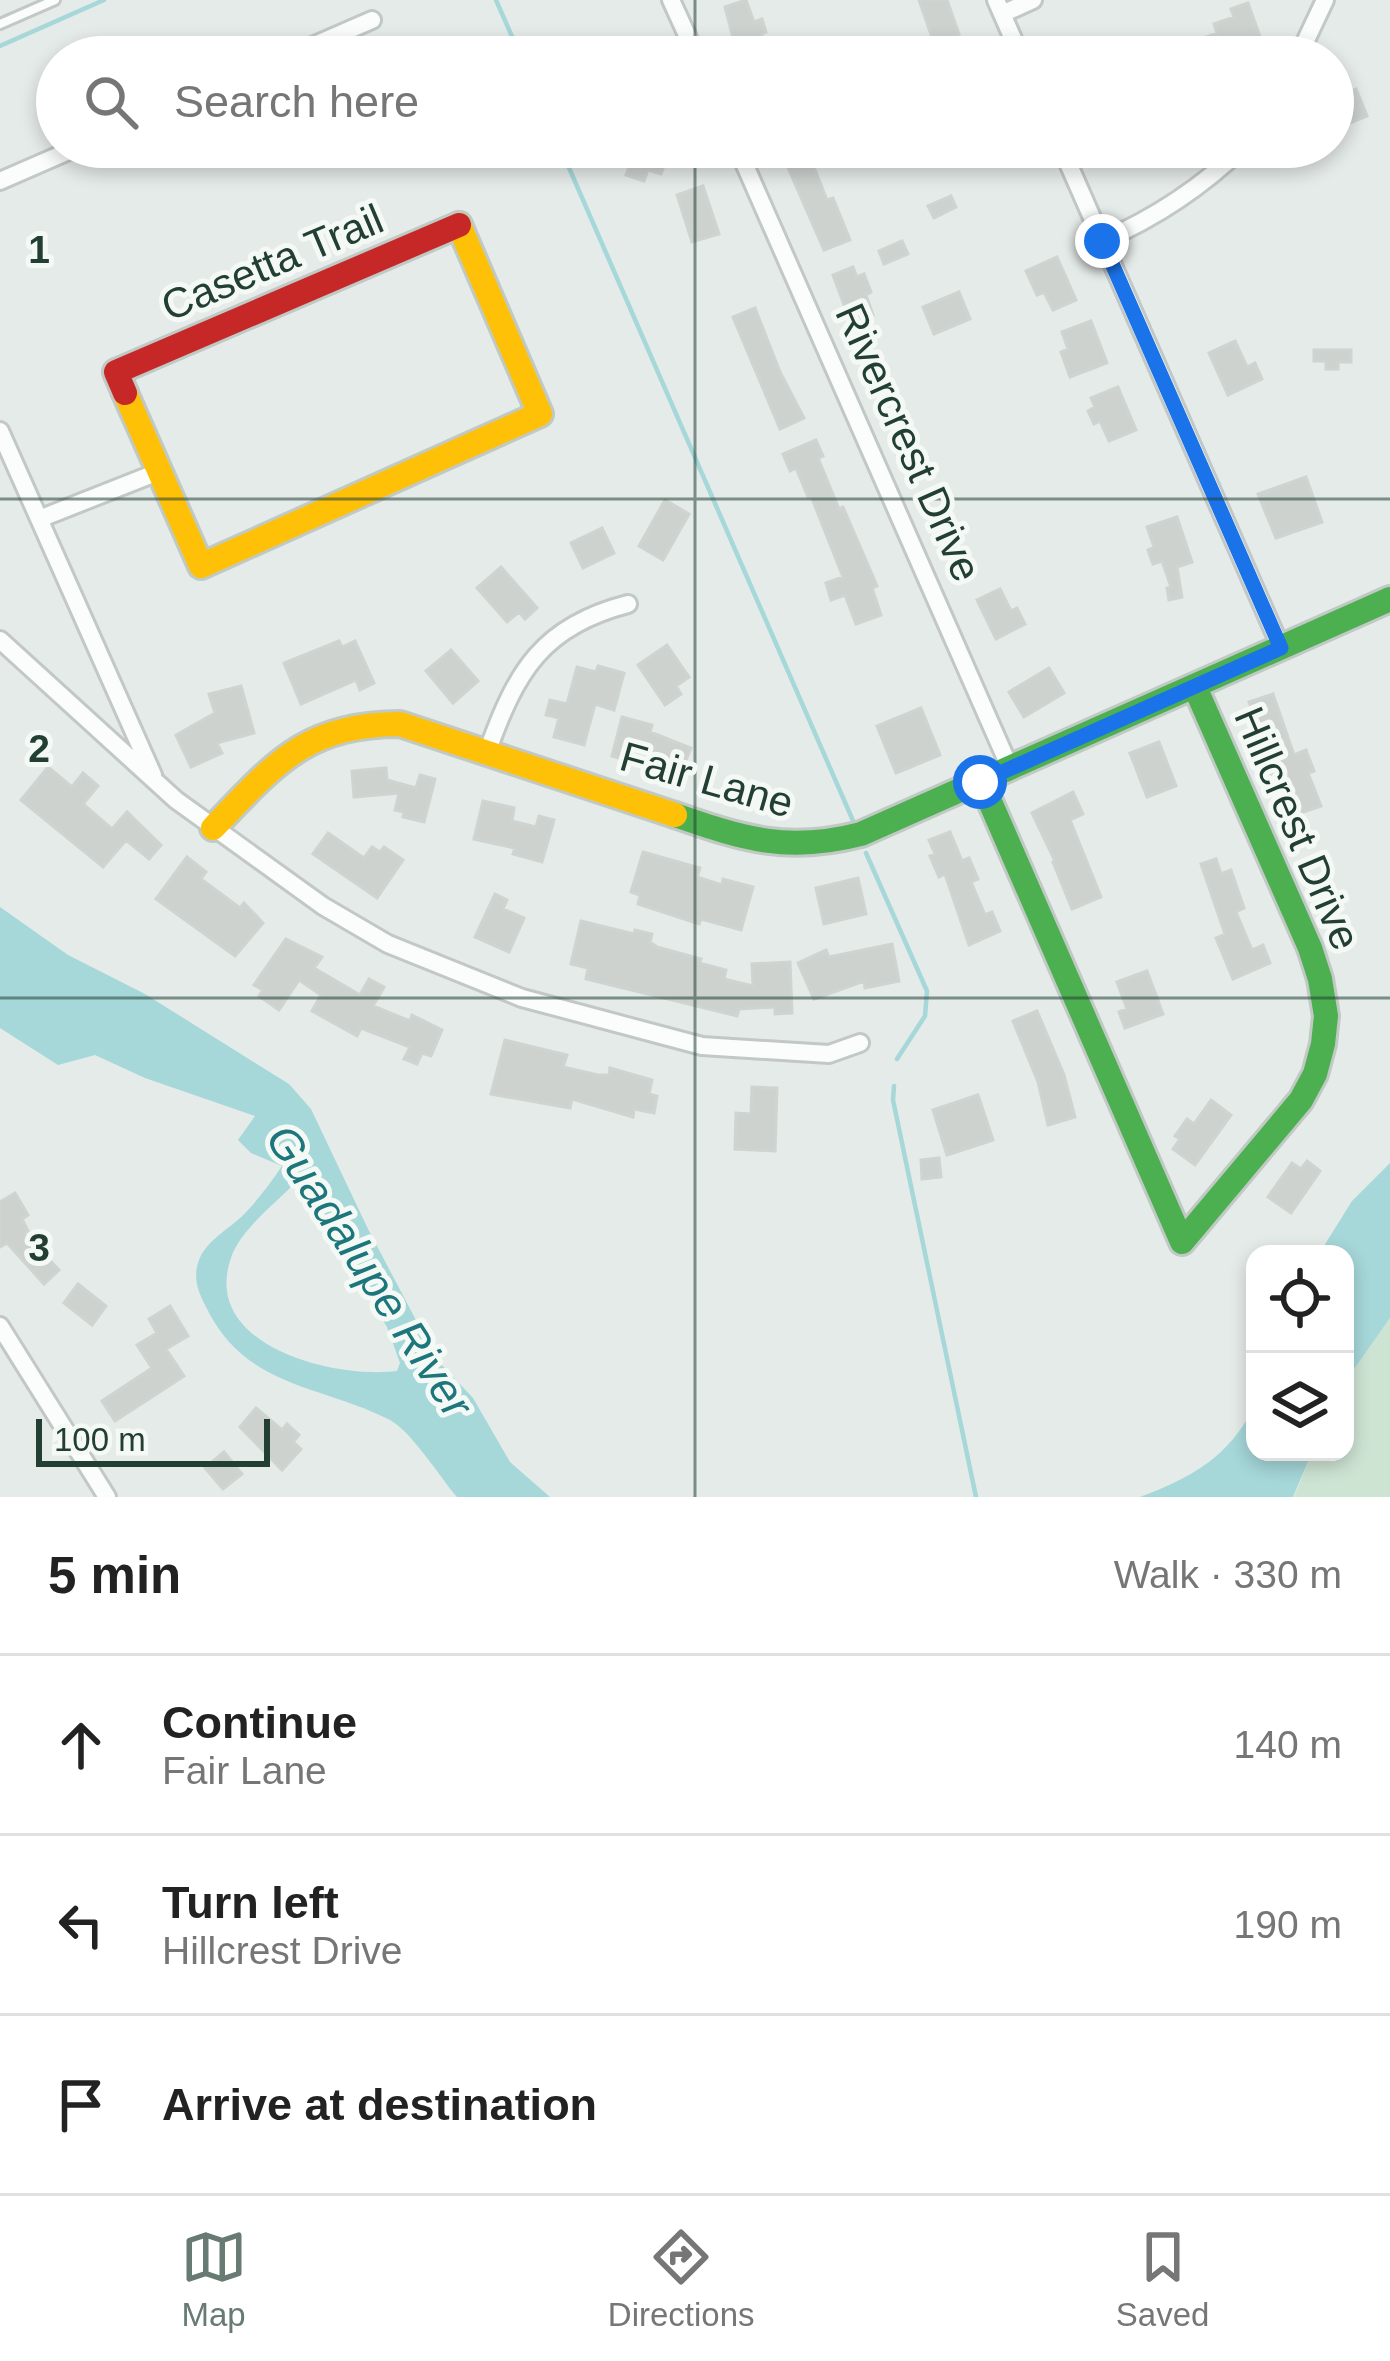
<!DOCTYPE html>
<html lang="en">
<head>
<meta charset="utf-8">
<style>
  :root { --surface:#fff; --page:#f2f2f2; --text:#222; --muted:#767676; --line:#e0e0e0; --accent:#677b73 }
  body { margin:0; font-family:Helvetica,sans-serif; background:var(--page); color:var(--text) }
  .controls { position:absolute; right:36px; bottom:36px; display:grid; overflow:hidden; border-radius:24px; box-shadow:0 6px 18px #0003 }
  .controls button { width:108px; height:108px; display:grid; place-items:center; padding:0; border:0; border-bottom:3px solid var(--line); background:var(--surface); color:var(--text); font:60px sans-serif }
  .scale { position:absolute; left:36px; bottom:30px; width:234px; box-sizing:border-box; padding-left:12px; border:6px solid #233f34; border-top:0; font-size:33px; line-height:42px; white-space:nowrap; color:#233f34; -webkit-text-stroke:9px #f4f9f6; paint-order:stroke }
  .stop { position:absolute; width:36px; height:36px; margin:-27px; border:9px solid #1a73e8; border-radius:50%; background:#fff }
  .stop.end { background:#1a73e8; border-color:#fff; box-shadow:0 3px 12px #0008 }
  .list { margin:0; padding:0; list-style:none }
  h2 { display:flex; justify-content:space-between; align-items:center; height:156px; margin:0; padding:0 48px; font-size:51px }
  h2 small { font-size:39px; font-weight:400; color:var(--muted) }
  .list li { display:grid; grid-template-columns:78px 1fr auto; gap:36px; align-items:center; box-sizing:border-box; height:180px; padding:0 48px; border-top:3px solid var(--line) }
  .list b { display:block; font-size:45px; white-space:nowrap }
  .list p { margin:0; font-size:39px; white-space:nowrap; color:var(--muted) }
  .list em { font-size:39px; font-style:normal; color:var(--muted) }
  .icon { flex:none; width:66px; height:66px; fill:none; stroke:currentColor; stroke-width:2; stroke-linecap:round; stroke-linejoin:round }
  .map { position:relative; flex:none; width:1390px; height:1497px; overflow:hidden }
  .search { position:absolute; background:var(--surface); box-shadow:0 6px 18px #0003; left:36px; right:36px; top:36px; height:132px; display:flex; align-items:center; gap:30px; box-sizing:border-box; padding:0 42px; border-radius:66px; color:var(--muted); font-size:45px }
  .sheet { height:696px; background:var(--surface) }
  nav { display:flex; justify-content:space-around; align-items:center; box-sizing:border-box; height:168px; border-top:3px solid var(--line); background:var(--surface); font-size:33px; color:var(--muted) }
  nav a { display:grid; justify-items:center; gap:6px }
  nav .on { color:var(--accent) }
  .map>svg:first-child { display:block }
</style>
</head>
<body>
<div class="map">
<svg width="1390" height="1497" viewBox="0 0 1390 1497">
  <rect width="100%" height="100%" fill="#e5ebe8"/>
  <path fill="#cee4d3" d="M1390,1318v179h-96l18,-45h33v-70z"/>
  <path fill="#a6d7d9" fill-rule="evenodd" d="M0,907l68,48 77,39 144,90 22,25 57,120 69,131 36,38 37,64 40,35h-93c-17,-20 -46,-66 -67,-77 -70,-36 -144,-31 -184,-113 -7,-14 -13,-27 -8,-44 7,-24 35,-35 50,-53 12,-13 24,-29 34,-44l-31,-13 -13,-13 17,-24 -110,-38 -50,-23 -37,10 -58,-37zM292,1186l14,3 15,17 17,40 49,81 13,36 -3,8c-62,8 -197,-25 -166,-113 9,-27 41,-52 61,-72z
    M1390,1163v155l-45,64v-128h-26l33,-53z
    M1255,1405v47h57l-19,45h-153c53,-20 89,-40 115,-92z"/>
  <g fill="none" stroke-linecap="round" stroke-linejoin="round">
    <path stroke="#a6d7d9" stroke-width="4.5" d="M496,0l25,57
      M0,46l104,-46
      M560,147l294,676
      M866,853l61,138 -2,25 -28,43
      M894,1086l-1,14 83,397"/>
  </g>
  <path fill="#cdd2cf" stroke="#ced4d1" stroke-width="3" d="M746,0l8,22 8,-3 4,13 -5,2 6,18 -29,5 -13,-50z
    M919,0h28l12,34 -25,9z
    M1248,3l15,42 -36,12h-19l-7,-18 16,-6 -3,-9 20,-7 -3,-8z
    M1139,38l7,19h-17l-5,-14z
    M1356,89l11,27 -34,14v-32z
    M636,147h35l-10,27 -13,-4 -4,11 -18,-6z
    M779,147h27l21,53 6,-2 17,42 -26,10z
    M703,186l16,48 -27,8 -15,-47z
    M951,196l5,11 -22,11 -6,-12z
    M902,241l6,13 -24,10 -5,-13z
    M1057,257l19,43 -23,10 -9,-18 -7,3 -11,-24z
    M853,267l4,10 7,-3 7,18 -5,3 7,20 -22,8 -18,-48z
    M959,292l11,27 -36,15 -11,-27z
    M755,308l25,64 24,46 -24,11 -47,-112z
    M1091,321l16,42 -37,14 -9,-25 7,-3 -6,-17z
    M1235,341l12,26 8,-4 7,16 -34,16 -19,-42z
    M1314,350h37v12h-13v7h-12v-8h-12z
    M1118,387l18,43 -27,11 -9,-20 -6,3 -6,-13 7,-4 -4,-9z
    M816,440l7,16 -5,2 21,51 4,-2 34,79 -5,2 9,27 -25,9 -11,-29 -14,5 -5,-17 17,-6 -32,-81 -3,1 -12,-29 -6,3 -7,-17z
    M1306,477l16,45 -46,16 -18,-44z
    M665,500l24,14 -26,46 -24,-14z
    M1177,517l15,45 -15,5 5,30 -13,3 -2,-12 4,-1 -9,-26 -9,3 -5,-14 6,-3 -7,-20z
    M602,528l12,25 -31,15 -12,-25z
    M501,567l36,41 -12,11 -6,-7 -12,10 -30,-34z
    M1000,589l11,22 6,-3 8,16 -29,15 -19,-39z
    M339,641l3,6 13,-6 19,42 -14,7 -4,-10 -55,24 -17,-41z
    M667,645l22,32 -13,9 5,8 -16,11 -27,-40z
    M451,650l27,31 -25,22 -27,-32z
    M598,666l26,7 -10,37 -19,-6 -11,41 -30,-8 5,-19 -13,-3 4,-15 17,4 10,-37 19,5z
    M1049,668l15,25 -40,24 -15,-25z
    M241,686l13,47 -37,10 5,10 -31,14 -15,-32 39,-22 -6,-19z
    M1273,694l21,61 12,-5 8,21 -6,2 13,33 -27,9 -12,-32 -7,2 -26,-64 6,-2 -6,-17z
    M921,708l19,47 -44,18 -19,-47z
    M622,717l30,8 -2,7 41,16 -12,29 -67,-21z
    M1159,742l17,44 -29,11 -17,-44z
    M48,767l24,20 11,-14 15,13 -15,18 29,25 15,-17 34,33 -12,14 -23,-19 -23,27 -82,-67z
    M386,768l1,12 29,8 4,-13 15,4 -11,43 -21,-5 1,-5 -9,-2 4,-17 -45,4 -2,-26z
    M1073,792l10,22 -13,6 31,77 -29,12 -19,-47 2,-1 -23,-48z
    M483,801l31,7 -2,13 24,6 3,-11 15,4 -12,42 -29,-8 2,-6 -41,-9z
    M950,832l12,29 7,-3 9,21 -7,3 14,33 7,-3 8,19 -31,14 -24,-71 -6,3 -9,-21 5,-2 -6,-14z
    M328,833l36,25 8,-11 8,5 4,-5 19,13 -26,38 -64,-44z
    M643,852l57,16 -3,9 25,8 1,-6 30,8 -12,43 -40,-11 -2,5 -61,-20 2,-9 -9,-3z
    M187,857l19,15 -5,7 39,29 4,-5 19,20 -28,33 -79,-57z
    M1216,859l5,15 10,-4 13,38 -8,4 16,38 11,-5 7,18 -37,16 -17,-41 9,-4 -24,-70z
    M858,878l8,36 -42,10 -8,-36z
    M495,894l12,6 -4,9 21,9 -15,34 -34,-15z
    M581,921l53,13 1,-4 17,4 -2,8 7,5 44,12 -2,4 27,7 -2,9 29,7 -1,-22 38,-2 2,51 -17,1v-7l-36,2 -2,7 -151,-37 2,-11 -17,-4z
    M286,939l36,18 -8,11 46,27 9,-16 15,8 -11,19 37,15 2,-6 30,15 -11,26 -9,-3 -5,11 -13,-5 6,-12 -49,-19 -4,8 -45,-25 9,-16 -22,-15 -20,30 -20,-14 4,-6 -9,-5z
    M892,944l7,37 -34,7 -1,-7 -50,18 -16,-36 28,-13 3,7z
    M1147,971l16,43 -38,14 -6,-16 8,-3 -10,-27z
    M1037,1011l27,64 11,42 -27,8 -10,-43 -25,-61z
    M505,1040l62,15 -4,12 35,8h11l1,-7 42,12 -3,14 8,2 -3,17 -20,-4 -1,8 -61,-18 -2,9 -79,-14z
    M752,1087l25,1 -2,63 -40,-2 1,-36 15,1z
    M978,1095l15,45 -46,15 -14,-45z
    M1211,1100l20,15 -36,50 -22,-16 7,-10 -5,-3 12,-17 7,5z
    M939,1158l2,19 -19,2 -1,-19z
    M1307,1161l13,10 -29,42 -23,-16 24,-34 9,6z
    M15,1193l13,22 -6,4 6,12 -4,2 35,37 -15,14 -37,-41 -7,4v-45z
    M78,1284l28,22 -14,19 -28,-22z
    M170,1306l18,30 -22,13 18,27 -69,45 -13,-20 50,-33 -15,-23 20,-12 -8,-14z
    M256,1408l26,22 5,-6 12,11 -6,7 8,7 -19,21 -42,-43z
    M224,1452l18,22 -19,15 -18,-21z"/>
  <g fill="none" stroke-linecap="round" stroke-linejoin="round">
    <g stroke="#c2c8c5" stroke-width="14">
      <path id="lane" d="M0,24l55,-24"/>
    </g>
    <g stroke="#c2c8c5" stroke-width="22">
      <path id="street" d="M671,0l26,57
        M996,0l25,57
        M1002,14l31,-14
        M287,57l85,-37
        M1298,57l27,-57
        M737,147l273,621
        M1061,147l220,501
        M0,181l78,-34
        M1102,241c53,-23 99,-53 141,-94
        M0,431l153,344
        M39,519l119,-47
        M0,640l176,160 147,106 65,38 134,54 180,48 127,8 31,-11
        M488,750c28,-78 54,-124 140,-146
        M0,1326l107,171"/>
    </g>
    <g stroke="#c1c9c5" stroke-width="30">
      <path id="fast" d="M981,781l201,461 119,-142 14,-26 8,-30 3,-28 -6,-37 -10,-31 -115,-261
        M675,815c69,24 113,38 186,19l529,-235"/>
    </g>
    <g stroke="#c1c9c5" stroke-width="30">
      <path id="slow" d="M125,393l76,173 339,-152 -81,-189
        M213,828c61,-63 92,-104 187,-104l275,91"/>
    </g>
    <g stroke="#c1c9c5" stroke-width="30">
      <path id="jam" d="M125,393l-9,-21 343,-147"/>
    </g>
    <use href="#lane" stroke="#fbfcfc" stroke-width="8"/>
    <use href="#street" stroke="#fbfcfc" stroke-width="16"/>
    <use href="#fast" stroke="#4caf50" stroke-width="24"/>
    <use href="#slow" stroke="#ffc107" stroke-width="24"/>
    <use href="#jam" stroke="#c62828" stroke-width="24"/>
  </g>
  <g fill="none" stroke-linecap="round" stroke-linejoin="round">
    <path stroke="#1a73e8" stroke-width="15" d="M980,782l301,-134 -179,-407"/>
  </g>
  <path fill="none" stroke="#233f34" stroke-width="3" stroke-opacity="0.55" d="M695,0v57M695,147v1350M0,499h1390M0,998h1390"/>
  <g text-anchor="middle" stroke-width="10" stroke-linejoin="round" paint-order="stroke">
    <g font-size="42" fill="#233f34" stroke="#f4f9f6">
      <text transform="translate(272 262) rotate(-23)" y="15">Casetta Trail</text>
      <text transform="translate(909 442) rotate(66)" y="15">Rivercrest Drive</text>
      <text transform="translate(707 779) rotate(16)" y="15">Fair Lane</text>
      <text transform="translate(1298 828) rotate(67)" y="15">Hillcrest Drive</text>
    </g>
    <g font-size="45" font-style="italic" fill="#1c767c" stroke="#f4f9f6">
      <text transform="translate(370 1271) rotate(57)" y="16">Guadalupe River</text>
    </g>
  </g>
  <g font-size="39" text-anchor="middle" font-weight="bold" fill="#233f34" stroke="#f4f9f6" stroke-width="10" stroke-linejoin="round" paint-order="stroke">
    <text x="39" y="263">1</text>
    <text x="39" y="762">2</text>
    <text x="39" y="1261">3</text>
  </g>
</svg>
<div class="controls">
<button><svg class="icon" aria-label="locate" viewBox="0 0 24 24"><circle cx="12" cy="12" r="6"/><path d="M12 2v4M12 18v4M2 12h4M18 12h4"/></svg></button>
<button><svg class="icon" aria-label="layers" viewBox="0 0 24 24"><path d="M12 4l9 5-9 5-9-5zM3 14l9 5 9-5"/></svg></button>
</div>
<div class="scale">100 m</div>
<div class="stop" style="left:980px;top:782px"></div>
<div class="stop end" style="left:1102px;top:241px"></div>
<div class="search"><svg class="icon" aria-label="search" viewBox="0 0 24 24"><circle cx="10" cy="10" r="6"/><path d="M15 15l6 6"/></svg>Search here</div>
</div>
<section class="sheet">
<h2>5 min<small>Walk · 330 m</small></h2>
<ul class="list">
<li><svg class="icon" aria-label="ahead" viewBox="0 0 24 24"><path d="M12 20V5M6 11l6-6 6 6"/></svg><div><b>Continue</b><p>Fair Lane</p></div><em>140 m</em></li>
<li><svg class="icon" aria-label="left" viewBox="0 0 24 24"><path d="M17 20v-9H6M10 6l-5 5 5 5"/></svg><div><b>Turn left</b><p>Hillcrest Drive</p></div><em>190 m</em></li>
<li><svg class="icon" aria-label="arrive" viewBox="0 0 24 24"><path d="M6 21V4h12l-3 4 3 4H6"/></svg><div><b>Arrive at destination</b></div></li>
</ul>
</section>
<nav>
<a class="on"><svg class="icon" aria-label="map" viewBox="0 0 24 24"><path d="M3 6l6-2 6 2 6-2v14l-6 2-6-2-6 2zM9 4v14M15 6v14"/></svg>Map</a>
<a><svg class="icon" aria-label="directions" viewBox="0 0 24 24"><path d="M12 3l9 9-9 9-9-9zM9 14v-3h6M13 9l2 2-2 2"/></svg>Directions</a>
<a><svg class="icon" aria-label="saved" viewBox="0 0 24 24"><path d="M7 4h10v16l-5-4-5 4z"/></svg>Saved</a>
</nav>
</body>
</html>
